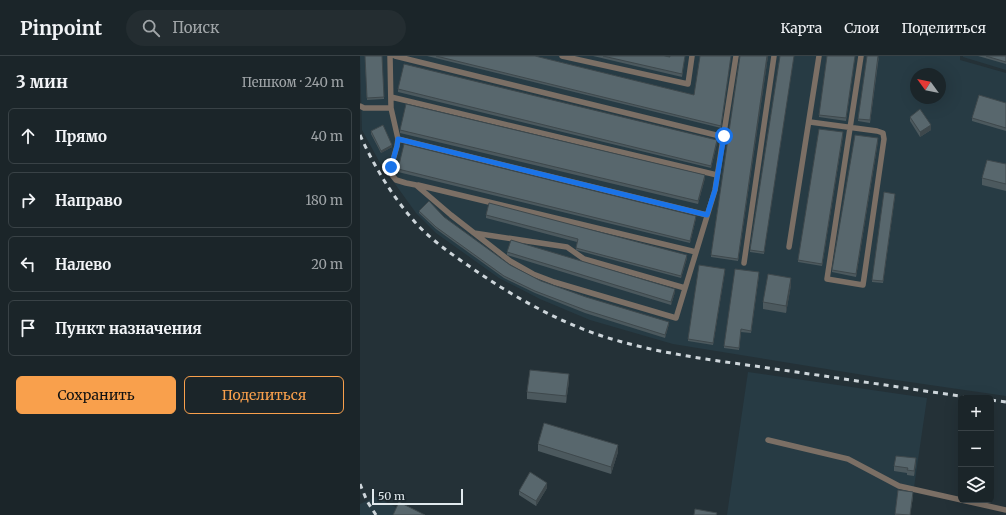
<!DOCTYPE html>
<html lang="ru">
<head>
<meta charset="utf-8">
<style>
  :root { --surface:#1b2529; --page:#242d31; --text:#f1f3f6; --muted:#a0a5a8; --line:#394246; --accent:#f9a04c }
  body { margin:0; font-family:Merriweather,serif; background:var(--page); color:var(--text) }
  .controls { position:absolute; right:12px; bottom:12px; display:grid; overflow:hidden; border-radius:6px; box-shadow:0 4px 16px #0002 }
  .controls button { width:36px; height:36px; display:grid; place-items:center; padding:0; border:0; border-bottom:1px solid var(--line); background:var(--surface); color:var(--text); font:20px sans-serif }
  .compass { position:absolute; left:550px; top:12px; width:36px; height:36px; border-radius:50%; background:var(--surface); box-shadow:0 4px 16px #0002; rotate:303deg }
  .scale { position:absolute; left:12px; bottom:10px; width:91px; box-sizing:border-box; padding-left:4px; border:2px solid #e1e9ed; border-top:0; font-size:11px; line-height:14px; white-space:nowrap; color:#e1e9ed; -webkit-text-stroke:3px #1b272d; paint-order:stroke }
  .stop { position:absolute; width:12px; height:12px; margin:-9px; border:3px solid #1a73e8; border-radius:50%; background:#fff }
  .stop.end { background:#1a73e8; border-color:#fff; box-shadow:0 1px 4px #0008 }
  .list { margin:0; padding:0; list-style:none }
  h2 { display:flex; justify-content:space-between; align-items:center; height:52px; margin:0; padding:0 16px; font-size:17px }
  h2 small { font-size:13px; font-weight:400; color:var(--muted) }
  .list li { display:grid; grid-template-columns:26px 1fr auto; gap:12px; align-items:center; box-sizing:border-box; height:56px; margin:0 8px 8px; padding:0 8px; border:1px solid var(--line); border-radius:6px }
  .list b { display:block; font-size:15px; white-space:nowrap }
  .list em { font-size:13px; font-style:normal; color:var(--muted) }
  .actions { display:flex; gap:8px; padding:12px 16px }
  .actions a { flex:1; padding:9px 0; border:1px solid var(--accent); border-radius:6px; text-align:center; font-size:14px; color:var(--accent) }
  .actions .main { background:var(--accent); color:#111 }
  .icon { flex:none; width:22px; height:22px; fill:none; stroke:currentColor; stroke-width:2; stroke-linecap:round; stroke-linejoin:round }
  .map { position:relative; flex:none; width:646px; height:459px; overflow:hidden }
  header { display:flex; align-items:center; gap:24px; box-sizing:border-box; height:56px; padding:0 20px; background:var(--surface); border-bottom:1px solid var(--line) }
  header strong { font-size:19px }
  nav { display:flex; gap:22px; margin-inline-start:auto; font-size:14px }
  .search { width:280px; height:36px; background:var(--page); display:flex; align-items:center; gap:10px; box-sizing:border-box; padding:0 14px; border-radius:22px; color:var(--muted); font-size:15px }
  main { display:flex }
  aside { flex:1; background:var(--surface) }
  .map>svg:first-child { display:block }
</style>
</head>
<body>
<header>
<strong>Pinpoint</strong>
<div class="search"><svg class="icon" aria-label="search" viewBox="0 0 24 24"><circle cx="10" cy="10" r="6"/><path d="M15 15l6 6"/></svg>Поиск</div>
<nav><a>Карта</a><a>Слои</a><a>Поделиться</a></nav>
</header>
<main>
<aside>
<h2>3 мин<small>Пешком · 240 m</small></h2>
<ul class="list">
<li><svg class="icon" aria-label="ahead" viewBox="0 0 24 24"><path d="M12 20V5M6 11l6-6 6 6"/></svg><div><b>Прямо</b></div><em>40 m</em></li>
<li><svg class="icon" aria-label="right" viewBox="0 0 24 24"><path d="M7 20v-9h11M14 6l5 5-5 5"/></svg><div><b>Направо</b></div><em>180 m</em></li>
<li><svg class="icon" aria-label="left" viewBox="0 0 24 24"><path d="M17 20v-9H6M10 6l-5 5 5 5"/></svg><div><b>Налево</b></div><em>20 m</em></li>
<li><svg class="icon" aria-label="arrive" viewBox="0 0 24 24"><path d="M6 21V4h12l-3 4 3 4H6"/></svg><div><b>Пункт назначения</b></div></li>
</ul>
<div class="actions"><a class="main">Сохранить</a><a>Поделиться</a></div>
</aside>
<div class="map">
<svg width="646" height="459" viewBox="0 0 646 459">
  <rect width="100%" height="100%" fill="#243137"/>
  <path fill="#273b44" fill-rule="evenodd" d="M0,0h600v4l46,13v323l-124,-18 -209,-34 -83,-24 -50,-21 -41,-21 -63,-45 -20,-20 -36,-50 -18,-33zM556,18h24v24h-24z
    M603,0h43v14l-43,-13z
    M388,316l179,26 -17,117h-183z
    M16,441l35,18h-51v-11z"/>
  <g fill="none" stroke-linecap="round" stroke-linejoin="round">
    <path stroke="#7b6f65" stroke-width="5.5" d="M30,0l1,52 7,31 -1,7 -6,21 1,8 4,5 10,3 10,2 35,30 59,46 23,13 21,8 122,36 39,-128 21,-134
      M35,0l329,81
      M202,0l126,28 4,-28
      M31,41l326,78
      M0,50l4,2h27
      M450,66l67,9 6,2 1,6 -21,146 -36,-6 34,-223
      M38,83l309,76
      M58,129l278,67
      M114,177l93,14 17,12 101,29
      M429,191l30,-191
      M384,207l30,-207
      M408,384l80,19 51,27 107,24"/>
    <path stroke="#cdd5da" stroke-width="3" stroke-dasharray="5 5" stroke-linecap="butt" d="M0,79c14,31 32,61 54,86 15,17 33,30 52,43 41,29 88,56 136,72 59,19 120,25 180,34 64,9 128,19 192,28
      M631,344l15,2
      M0,428l7,17 9,14"/>
  </g>
  <path fill="#4c595e" d="M5,0l19,41v2l-17,1z
    M67,0h108l159,39 37,-39 -10,72z
    M233,0h71l6,1 15,-1 -3,21z
    M380,0h28l-30,205 -27,-4v-2z
    M420,0l-16,198 -14,-2v-2z
    M495,0l-9,65 -27,-4v-2z
    M519,0l-9,67 -12,-2v-2z
    M618,0h28v8z
    M38,33l319,54 -6,25 -313,-76z
    M646,47v28l-34,-10v-3z
    M550,61l21,13 -11,7 -10,-16z
    M40,74l305,48 -7,26 -298,-71z
    M11,75l21,16 -11,6 -10,-19z
    M483,79l-21,131 -24,-4v-2z
    M518,85l-22,136 -24,-5v-2z
    M646,108v27l-24,-6v-7z
    M38,113l298,49 -6,25 -292,-71z
    M535,140l-12,87 -11,-1v-2z
    M59,155l25,6 66,48 31,16 45,16 83,27 -4,14 -80,-25 -50,-20 -31,-15 -68,-49 -17,-16z
    M126,159l201,43 -6,20 -105,-28 1,-8 -91,-24z
    M147,196l168,40 -4,13 -164,-50z
    M365,215l-12,74 -25,-4v-2z
    M399,219l-8,58 -10,-1 -2,18 -15,-2v-2z
    M431,229l-5,28 -23,-4v-7z
    M209,325l-3,22 -39,-4v-7z
    M178,388l80,8 -7,22 -73,-23z
    M556,407l-2,13 -7,-1v-2l-13,-2v-5z
    M187,432l-11,18 -17,-11v-4z
    M538,434l15,7 -3,18h-15z"/>
  <path fill="#3e484c" d="M407,0h1l-30,205v-2z
    M434,0l-30,198v-2z
    M571,69v5l-11,7v-5z
    M483,76v3l-21,131v-2z
    M518,82v3l-22,136v-3z
    M357,84v3l-6,25v-2z
    M32,89v2l-11,6v-2z
    M345,119v3l-7,26v-3z
    M336,160v2l-6,25v-2z
    M327,199v3l-6,20v-2z
    M365,213v2l-12,74v-2z
    M431,222v7l-5,28v-7z
    M315,233v3l-4,13v-3z
    M309,266v2l-4,14v-3z
    M209,318v7l-3,22v-7z
    M258,389v7l-7,22v-7z
    M556,402v5l-2,13v-5z
    M187,427v5l-11,18v-5z
    M553,436v5l-3,18z"/>
  <path fill="#58676d" stroke="#3e484c" d="M5,0h17l2,41 -17,1z
    M76,0h99l159,39 6,-39h31l-10,70z
    M243,0h61l6,1v-1h15l-3,18z
    M380,0h27l-29,203 -27,-4z
    M420,0h14l-30,196 -14,-2z
    M467,0h28l-9,62 -27,-3z
    M507,0h11l-8,64 -12,-1z
    M626,0h20v6z
    M44,8l313,76 -6,26 -313,-77z
    M619,39l27,8v25l-34,-10z
    M46,48l299,71 -7,26 -298,-71z
    M560,53l11,16 -11,7 -10,-15z
    M23,69l9,20 -11,6 -10,-20z
    M459,73l24,3 -21,132 -24,-4z
    M495,79l23,3 -22,136 -24,-4z
    M44,88l292,72 -6,25 -292,-72z
    M627,104l19,4v20l-24,-6z
    M524,136l11,2 -12,87 -11,-1z
    M69,145l15,16 66,48 31,16 45,16 83,25 -4,13 -80,-25 -50,-19 -31,-15 -68,-49 -17,-16z
    M129,147l198,52 -6,21 -105,-28 2,-9 -92,-24z
    M151,184l164,49 -4,13 -164,-50z
    M339,209l26,4 -12,74 -25,-4z
    M375,213l24,3 -8,59 -10,-2 -2,19 -15,-2z
    M408,218l23,4 -5,28 -23,-4z
    M170,314l39,4 -3,22 -39,-4z
    M184,367l74,22 -7,22 -73,-23z
    M536,400l20,2 -2,13 -7,-1 1,-2 -14,-2z
    M170,416l17,11 -11,18 -17,-10z
    M538,434l15,2 -3,23 -15,-1z
    M39,446l26,13h-32z
    M335,453l22,4 -1,2h-22z"/>
  <g fill="none" stroke-linecap="round" stroke-linejoin="round">
    <path stroke="#1a73e8" stroke-width="5" d="M31,111l6,-21 1,-7 309,76 8,-25 9,-54"/>
  </g>
</svg>
<div class="controls">
<button>+</button>
<button>−</button>
<button><svg class="icon" aria-label="layers" viewBox="0 0 24 24"><path d="M12 4l9 5-9 5-9-5zM3 14l9 5 9-5"/></svg></button>
</div>
<svg class="compass" viewBox="-18 -18 36 36"><path d="M0-13l5 13h-10z" fill="#e53935"/><path d="M0 13l5-13h-10z" fill="#a0a5a8"/></svg>
<div class="scale">50 m</div>
<div class="stop" style="left:364px;top:80px"></div>
<div class="stop end" style="left:31px;top:111px"></div>
</div>
</main>
</body>
</html>
